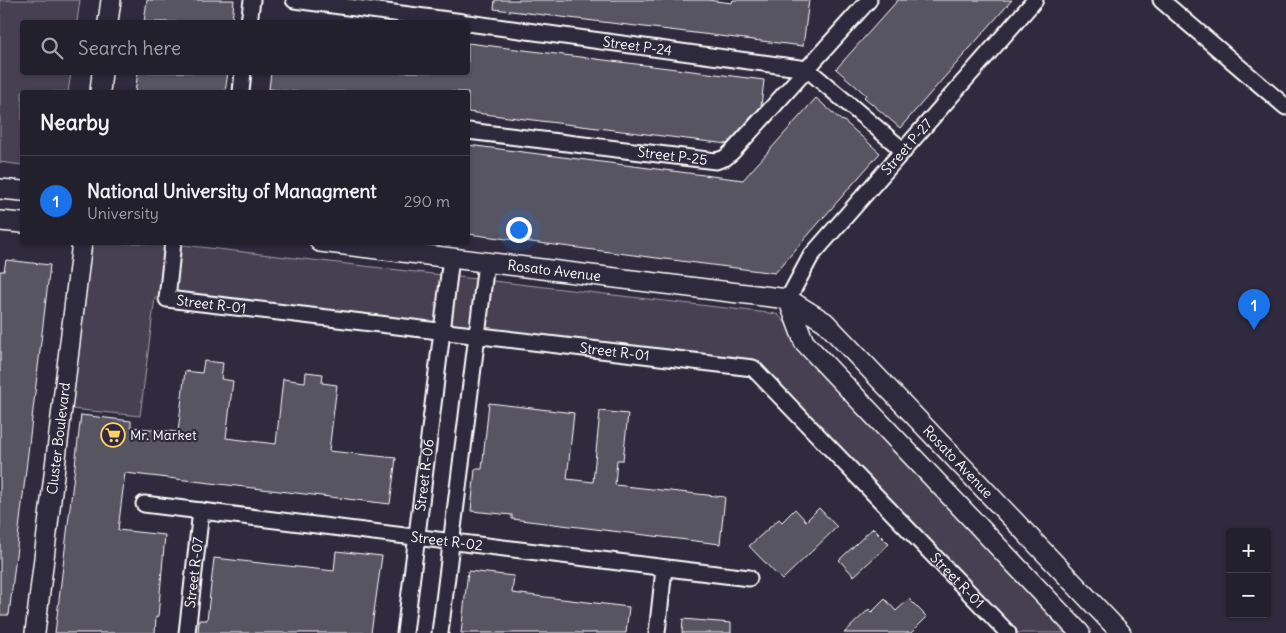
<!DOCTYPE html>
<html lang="en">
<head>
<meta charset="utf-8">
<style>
  :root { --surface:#23202e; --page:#2b2836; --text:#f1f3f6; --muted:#a3a3aa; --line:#403e4a; --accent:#1a73e8 }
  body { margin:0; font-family:Delius,sans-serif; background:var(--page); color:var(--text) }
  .controls { position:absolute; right:15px; bottom:15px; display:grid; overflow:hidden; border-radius:5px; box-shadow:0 1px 4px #0004 }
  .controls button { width:45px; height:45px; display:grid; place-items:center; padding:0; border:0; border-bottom:1px solid var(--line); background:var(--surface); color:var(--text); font:25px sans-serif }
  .you { position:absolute; left:518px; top:229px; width:18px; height:18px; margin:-12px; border:4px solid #fff; border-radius:50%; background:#1a73e8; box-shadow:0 0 0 8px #1a73e833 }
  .badge { display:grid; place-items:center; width:32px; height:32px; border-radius:50%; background:var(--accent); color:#fff; font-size:16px; font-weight:700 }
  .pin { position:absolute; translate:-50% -41px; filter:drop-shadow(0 1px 2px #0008) }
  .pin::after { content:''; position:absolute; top:26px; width:18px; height:15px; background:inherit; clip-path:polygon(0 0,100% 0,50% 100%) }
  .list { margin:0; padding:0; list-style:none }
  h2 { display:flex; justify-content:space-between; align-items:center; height:65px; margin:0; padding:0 20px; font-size:21px }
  h2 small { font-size:16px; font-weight:400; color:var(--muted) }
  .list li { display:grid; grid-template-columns:32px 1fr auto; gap:15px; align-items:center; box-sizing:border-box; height:90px; padding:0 20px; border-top:1px solid var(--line) }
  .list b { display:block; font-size:19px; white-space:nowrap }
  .list p { margin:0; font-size:16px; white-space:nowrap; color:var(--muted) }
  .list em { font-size:16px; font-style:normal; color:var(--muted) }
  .icon { flex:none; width:28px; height:28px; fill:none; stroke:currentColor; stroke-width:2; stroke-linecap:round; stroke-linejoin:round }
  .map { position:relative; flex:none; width:1286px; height:633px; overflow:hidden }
  .search { position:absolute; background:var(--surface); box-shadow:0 1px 4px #0004; left:20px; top:20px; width:450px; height:55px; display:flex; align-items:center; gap:12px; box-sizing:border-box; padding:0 18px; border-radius:5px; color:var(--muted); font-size:19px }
  .panel { position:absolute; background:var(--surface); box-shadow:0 1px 4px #0004; left:20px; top:90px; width:450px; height:155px; border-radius:5px }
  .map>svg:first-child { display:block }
</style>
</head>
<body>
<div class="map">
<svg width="1286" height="633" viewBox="0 0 1286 633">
  <rect width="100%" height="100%" fill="#2f2a3d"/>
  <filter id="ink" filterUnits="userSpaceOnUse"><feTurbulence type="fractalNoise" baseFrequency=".02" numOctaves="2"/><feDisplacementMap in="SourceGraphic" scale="10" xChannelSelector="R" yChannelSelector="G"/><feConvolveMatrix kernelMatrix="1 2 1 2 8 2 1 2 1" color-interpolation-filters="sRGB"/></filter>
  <g filter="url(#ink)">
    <path fill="#464152" stroke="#a2a0a8" d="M0,0h80l-3,22h-55v50l49,1 -3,19h-46v73l-22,-3z
      M82,243h84l611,71 303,319h-72l-255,-265 -598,-71 -15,119 -78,-8z"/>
    <path fill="#595564" stroke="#fff" d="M147,0h87l-2,22h-88z
      M495,0h212l25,3 1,-3h76l-6,46 -309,-37z
      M898,0h114l-112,128 -36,-31 2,-2 -30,-26z
      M468,43l296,37 -3,26 -34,38 -259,-32v-20h-174l-25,-3 2,-17h197z
      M138,72h90l-3,20h-90z
      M816,98l26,23 1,-1 37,33 -105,120 -307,-39v-89l275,35z
      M6,260l44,5 -41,350h-9v-344h4z
      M204,361l19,2 -2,16 12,2 -7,57 50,6 7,-65 22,3 1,-10 17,2 -1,9 15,2 -8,66 67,7 -6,46 -265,-31 -7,57 47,5 -7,82h-2l-1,16h-100l26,-218 50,6v6l47,5 7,-61 17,2z
      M489,403l85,10 -7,66 26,3 7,-71 28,3 -5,46h-6l-2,25 110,12 -5,47 -208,-25v-4l-41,-4 4,-42h7z
      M819,508l18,19 -55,53 -33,-34 30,-27 3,3 13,-13 11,12z
      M873,528l16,16 -35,32 -15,-16z
      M336,551l46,5 -11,77h-173l1,-13h8l7,-62 120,13z
      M468,571l46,5 -2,17 117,14 -3,26h-165z
      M885,599l11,12 13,-12 18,18 -16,16h-67l25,-24 3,3z
      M683,619l48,4v10h-49z"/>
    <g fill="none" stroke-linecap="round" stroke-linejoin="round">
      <g stroke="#fff" stroke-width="19">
        <g id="minor">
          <path d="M294,0l169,22"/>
          <path d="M1161,0l125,107"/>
          <path d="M249,22l3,-22"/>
          <path id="s1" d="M468,23l339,46 97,82"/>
          <path d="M241,92l2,-20"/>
          <path id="s2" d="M468,131l248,30 9,-3 8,-7 136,-151"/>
          <path id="s3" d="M173,242l-6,57 586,69 255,265"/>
          <path id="s4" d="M788,299l23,-43 224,-256"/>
          <path id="s5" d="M144,504l605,74"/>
          <path id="s6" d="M187,633l14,-122"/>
          <path id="s7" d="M405,633l46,-375"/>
          <path d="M440,633l46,-370"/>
          <path d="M657,633l7,-64"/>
        </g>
      </g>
      <g stroke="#fff" stroke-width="22">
        <g id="tertiary">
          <path d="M108,22l3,-22"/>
          <path d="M100,92l2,-20"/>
          <path d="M0,189l22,2"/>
          <path d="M0,221l22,2"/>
          <path id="s8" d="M320,242l468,57 37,23 296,311"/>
          <path d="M788,299l16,43 276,291"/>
          <path id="s9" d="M35,633l47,-391"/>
        </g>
      </g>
      <use href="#minor" stroke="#2f2a3d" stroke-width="15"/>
      <use href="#tertiary" stroke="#2f2a3d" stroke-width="19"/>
    </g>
  </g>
  <defs>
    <g id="supermarket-ring" transform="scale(1.25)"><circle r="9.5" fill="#2f2a3d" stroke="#ffd166" stroke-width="1.5"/><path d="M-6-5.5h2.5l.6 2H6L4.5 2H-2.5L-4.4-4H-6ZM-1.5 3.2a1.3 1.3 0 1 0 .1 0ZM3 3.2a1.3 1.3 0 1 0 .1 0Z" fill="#ffd166"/></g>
  </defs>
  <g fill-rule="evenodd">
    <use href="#supermarket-ring" x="113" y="435"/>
  </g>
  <g text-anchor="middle" stroke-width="4.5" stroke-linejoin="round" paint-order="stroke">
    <g font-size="14" fill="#fff" stroke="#2f2a3d">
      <text dy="5" stroke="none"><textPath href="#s1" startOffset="171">Street P-24</textPath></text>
      <text dy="5" stroke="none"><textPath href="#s4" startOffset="194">Street P-27</textPath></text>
      <text dy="5" stroke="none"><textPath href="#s2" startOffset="206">Street P-25</textPath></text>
      <text dy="5" stroke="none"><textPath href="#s8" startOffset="236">Rosato Avenue</textPath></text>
      <text dy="5" stroke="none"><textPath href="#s3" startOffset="102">Street R-01</textPath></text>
      <text dy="5" stroke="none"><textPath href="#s3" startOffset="508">Street R-01</textPath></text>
      <text dy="5" stroke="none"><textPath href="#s9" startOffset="196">Cluster Boulevard</textPath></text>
      <text dy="5" stroke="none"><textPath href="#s8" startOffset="708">Rosato Avenue</textPath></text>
      <text dy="5" stroke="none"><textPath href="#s7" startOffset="159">Street R-06</textPath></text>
      <text dy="5" stroke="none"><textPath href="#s5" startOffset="305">Street R-02</textPath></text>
      <text dy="5" stroke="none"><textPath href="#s6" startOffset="61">Street R-07</textPath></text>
      <text dy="5" stroke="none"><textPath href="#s3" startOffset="942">Street R-01</textPath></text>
    </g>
    <g font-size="14" fill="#fff" stroke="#2f2a3d" text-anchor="start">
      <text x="130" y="440">Mr. Market</text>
    </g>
  </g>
</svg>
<div class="controls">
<button>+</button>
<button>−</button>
</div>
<div class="you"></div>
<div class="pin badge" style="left:1254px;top:330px">1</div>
<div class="search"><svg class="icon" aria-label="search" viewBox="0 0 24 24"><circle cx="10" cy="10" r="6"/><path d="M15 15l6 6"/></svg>Search here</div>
<section class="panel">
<h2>Nearby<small></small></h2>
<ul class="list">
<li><span class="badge">1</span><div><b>National University of Managment</b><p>University</p></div><em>290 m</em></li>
</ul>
</section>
</div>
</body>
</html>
